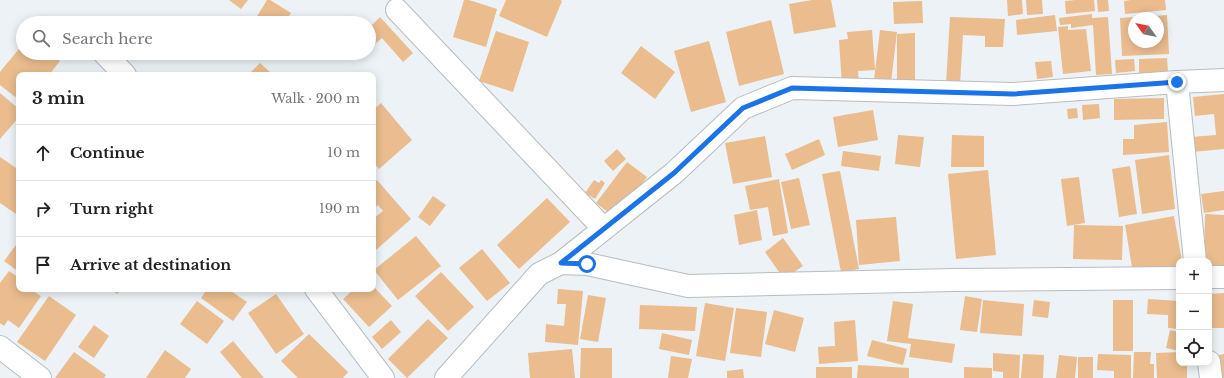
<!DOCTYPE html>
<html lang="en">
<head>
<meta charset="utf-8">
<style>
  :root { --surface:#fff; --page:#f2f2f2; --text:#222; --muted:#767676; --line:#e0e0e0 }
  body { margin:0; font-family:"Libre Baskerville",serif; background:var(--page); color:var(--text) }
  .controls { position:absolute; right:12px; bottom:12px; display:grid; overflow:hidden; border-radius:8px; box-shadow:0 2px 10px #0003 }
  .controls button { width:36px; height:36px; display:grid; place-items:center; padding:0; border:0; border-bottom:1px solid var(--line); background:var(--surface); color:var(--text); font:20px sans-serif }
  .compass { position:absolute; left:1128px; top:12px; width:36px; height:36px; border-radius:50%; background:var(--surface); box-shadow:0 2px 10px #0003; rotate:303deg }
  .stop { position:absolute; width:12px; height:12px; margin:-9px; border:3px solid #1a73e8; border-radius:50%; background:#fff }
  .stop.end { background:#1a73e8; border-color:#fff; box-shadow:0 1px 4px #0008 }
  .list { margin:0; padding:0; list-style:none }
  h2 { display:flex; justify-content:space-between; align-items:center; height:52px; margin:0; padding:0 16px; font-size:17px }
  h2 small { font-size:13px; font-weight:400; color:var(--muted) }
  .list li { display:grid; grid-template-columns:26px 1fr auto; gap:12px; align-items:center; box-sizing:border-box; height:56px; padding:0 16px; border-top:1px solid var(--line) }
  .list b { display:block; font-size:15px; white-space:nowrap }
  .list em { font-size:13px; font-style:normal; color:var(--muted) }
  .icon { flex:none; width:22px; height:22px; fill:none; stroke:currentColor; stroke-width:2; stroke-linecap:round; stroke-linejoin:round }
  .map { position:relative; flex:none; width:1224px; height:378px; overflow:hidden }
  .search { position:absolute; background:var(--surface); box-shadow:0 2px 10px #0003; left:16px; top:16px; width:360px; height:44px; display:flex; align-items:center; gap:10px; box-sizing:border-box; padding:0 14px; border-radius:22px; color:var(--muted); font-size:15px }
  .panel { position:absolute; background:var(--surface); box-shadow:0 2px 10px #0003; left:16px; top:72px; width:360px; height:220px; border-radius:8px }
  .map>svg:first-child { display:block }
</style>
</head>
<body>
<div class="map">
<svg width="1224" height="378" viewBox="0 0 1224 378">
  <rect width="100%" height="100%" fill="#ecf2f5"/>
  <path fill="#eabc8e" d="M229,0h19l-7,9z
    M267,0h3l21,13 -6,10h-32z
    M464,0h5l28,9 -11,38 -33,-10z
    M506,0h54l2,1 -15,36 -48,-21z
    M812,0h19l5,27 -42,7 -5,-30z
    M1007,0h15l1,14 -15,2z
    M1026,0h16l1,14 -16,1z
    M1076,0h18l1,11 -29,3 -1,-13z
    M1097,0h11l1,11 -11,1z
    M1131,0h34l1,10 -41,4 -1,-13z
    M922,1l1,22 -29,1 -1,-22z
    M1092,14v4l16,-1 4,57 -16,1 -3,-50 -22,3v-4l-11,1 -1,-7z
    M1055,15l2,16 -40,4 -1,-15z
    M1167,15l2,39 -47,2 -2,-38 14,-1v25h24v-24h-15v-1z
    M380,17l33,36 -10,9 -21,-24 -13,11v-21z
    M950,17l55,2 -2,28h-18v-11l-22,-1 -3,50 -14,-1z
    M771,20l13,54 -45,12 -13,-54z
    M1068,26v4l18,-1 5,42 -28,3 -5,-47z
    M872,30l3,40 -17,1 1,12 -17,2 -3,-45 9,-1 -1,-7z
    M880,30l17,2 -6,50 -17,-2z
    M496,31l33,11 -16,50 -34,-11z
    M915,33v48l-18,1v-48z
    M709,41l17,61 -35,10 -17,-61z
    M23,44v9h27l10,8 -11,14h-30v25l-19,-15v-13z
    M641,46l34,26 -20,27 -34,-26z
    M1167,58l1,14 -29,2v-15z
    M1134,59l1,12 -19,2 -1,-13z
    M1051,61l2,16 -16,2 -2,-17z
    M260,63l13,12h-25z
    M0,93l19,16v8l-19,22z
    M1224,94v55l-32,3 -1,-15 25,-2 -2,-21 -19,2 -2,-19z
    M1164,98v21l-50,1v-21z
    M381,103l31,37 -33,29 -6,-7v-52z
    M1099,104l1,14 -17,2 -1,-15z
    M1077,108l1,10 -10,1 -1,-10z
    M873,110l5,30 -40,7 -5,-30z
    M1167,122l2,30 -46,3v-16h11v-14z
    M898,135l26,2 -4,30 -25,-3z
    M952,135l32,1v31h-33z
    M765,136l7,41 -39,7 -8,-41z
    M819,139l6,16 -33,15 -7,-16z
    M617,149l9,10 -13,12 -9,-10z
    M843,151l38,5 -2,15 -38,-5z
    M1169,155l6,54 -33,5 -7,-54z
    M0,157l19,13v46l-19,-13z
    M627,162l20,15 -31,41 -20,-15z
    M1130,166l7,48 -18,3 -7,-48z
    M988,170l8,85 -40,4 -8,-85z
    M840,171l19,98 -18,3 -19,-98z
    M1079,177l6,46 -18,3 -6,-47z
    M799,178l11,47 -19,4 -10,-47z
    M779,179l9,54 -15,3 -5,-29 -18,3 -5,-24z
    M377,180l34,39 -35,31 -3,-3v-28l10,-8 -5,-6 -5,4v-25z
    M594,180l5,3 2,-3 4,3 -10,16 -10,-6z
    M1224,191v19l-20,3 -3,-19z
    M433,196l13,9 -16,21 -12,-9z
    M547,198l23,24 -51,47 -22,-24z
    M757,210l5,30 -23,5 -5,-30z
    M1205,214l19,1v51h-15v-5h-5z
    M1174,216l8,45h-3v4l-46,8 -8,-48z
    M896,217l4,44 -41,4 -3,-45z
    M1074,225l49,1 -1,34 -49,-1z
    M416,236l25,30 -43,34 -24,-30z
    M783,238l20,28 -19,13 -19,-27z
    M19,241v31l-15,-11z
    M482,249l28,34 -23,18 -28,-33z
    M9,271l10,7v11h11l11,7 -22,32 -11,-8 -4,6 -4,-3v-40z
    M441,272l33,35 -26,24 -33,-35z
    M373,286l19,20 -23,21 -26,-28 11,-10h19z
    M111,289h11l-5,5z
    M207,289h21l19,13 -14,19 -32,-23z
    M558,289l25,2 -5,54 -33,-3 1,-18 18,2 2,-22h-9z
    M1224,293v35h-15v-34z
    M276,294l28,40 -28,20 -28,-41z
    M588,295l18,3 -8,44 -18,-3z
    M49,296l27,19 -31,46 -28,-19z
    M965,296l17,3 -5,33 -17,-2z
    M1148,299l31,2v28l-11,-1v-13l-21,-1z
    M983,300l41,4 -2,32 -42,-3z
    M1034,300l16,2 -2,16 -16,-2z
    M1113,300h20v51h-20z
    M197,301l27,20 -17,23 -27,-20z
    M893,301l20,3 -5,34 47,6 -3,19 -43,-6 2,-13 -24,-3z
    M705,303l29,5 -9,53 -29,-5z
    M640,305l57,2 -2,24 -56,-2z
    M736,308l31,4 -6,45 -31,-4z
    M774,310l30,8 -9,34 -30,-8z
    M428,319l20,19 -41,40 -19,-19z
    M391,320l10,12 -19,17 -10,-12z
    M855,320l3,41 -39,3 -1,-17 17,-1 -1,-24z
    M94,325l15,11 -15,22 -16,-11z
    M1170,330l9,2v19l-13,-3z
    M662,333l30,7 -3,15 -30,-6z
    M309,334l39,38 -5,6h-45l-17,-17z
    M872,340l35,9 -4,16 -36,-9z
    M233,341l31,37h-22l-22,-26z
    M581,348h31v30h-32z
    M572,349l3,29h-45l-2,-25z
    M165,350l26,19 -6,9h-39z
    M74,352l32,23 -2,3h-49z
    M1134,352h17l-1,12h4v14h-21z
    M1179,352v11h8v15h-30l-1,-25z
    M993,353l27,2 -1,23h-16v-6l-10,-1z
    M1023,354l21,1 -1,23h-22z
    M1098,354l33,1v23h-17v-7l-17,-1z
    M1224,354v24h-6l-4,-22z
    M1059,355l18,2 -2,21h-19z
    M671,356l21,3 -4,19h-20z
    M1078,357h15v21h-15z
    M858,365l51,3v10h-52z
    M816,367h36v11h-36z
    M964,367l28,1v10h-28z
    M743,369l1,9h-17v-7z"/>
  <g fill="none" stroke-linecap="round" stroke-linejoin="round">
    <g stroke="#b7bdc0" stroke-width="24">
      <path id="street" d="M397,10l207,219
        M104,53l21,22
        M1177,82l18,179
        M561,263l26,1 101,22 265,-6 226,-2
        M1209,277h15
        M316,289l67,89
        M0,347l40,31
        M1209,362l2,16
        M446,378l93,-104 22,-11 113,-90 69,-65 49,-20 221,6 164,-12 47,-2"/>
    </g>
    <use href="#street" stroke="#fff" stroke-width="22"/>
  </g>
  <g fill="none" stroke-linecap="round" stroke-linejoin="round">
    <path stroke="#1a73e8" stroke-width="5" d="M587,264l-26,-1 113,-90 69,-65 49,-20 221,6 164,-12"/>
  </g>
</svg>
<div class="controls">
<button>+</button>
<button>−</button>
<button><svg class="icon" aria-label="locate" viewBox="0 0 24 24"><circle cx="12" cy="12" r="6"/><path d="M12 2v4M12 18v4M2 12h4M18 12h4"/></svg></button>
</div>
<svg class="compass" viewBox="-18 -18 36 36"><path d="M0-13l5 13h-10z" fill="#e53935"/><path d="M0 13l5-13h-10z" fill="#767676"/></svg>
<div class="stop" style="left:587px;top:264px"></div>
<div class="stop end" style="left:1177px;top:82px"></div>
<div class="search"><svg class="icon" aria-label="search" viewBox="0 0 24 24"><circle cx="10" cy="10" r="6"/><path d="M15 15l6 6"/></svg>Search here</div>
<section class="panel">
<h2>3 min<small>Walk · 200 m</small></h2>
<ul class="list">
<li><svg class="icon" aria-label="ahead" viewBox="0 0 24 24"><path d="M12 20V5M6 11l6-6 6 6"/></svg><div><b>Continue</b></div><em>10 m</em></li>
<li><svg class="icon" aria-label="right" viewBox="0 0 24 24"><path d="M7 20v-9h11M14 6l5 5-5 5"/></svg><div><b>Turn right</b></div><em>190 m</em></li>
<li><svg class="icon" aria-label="arrive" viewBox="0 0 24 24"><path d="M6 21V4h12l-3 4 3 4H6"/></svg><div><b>Arrive at destination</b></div></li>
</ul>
</section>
</div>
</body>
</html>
